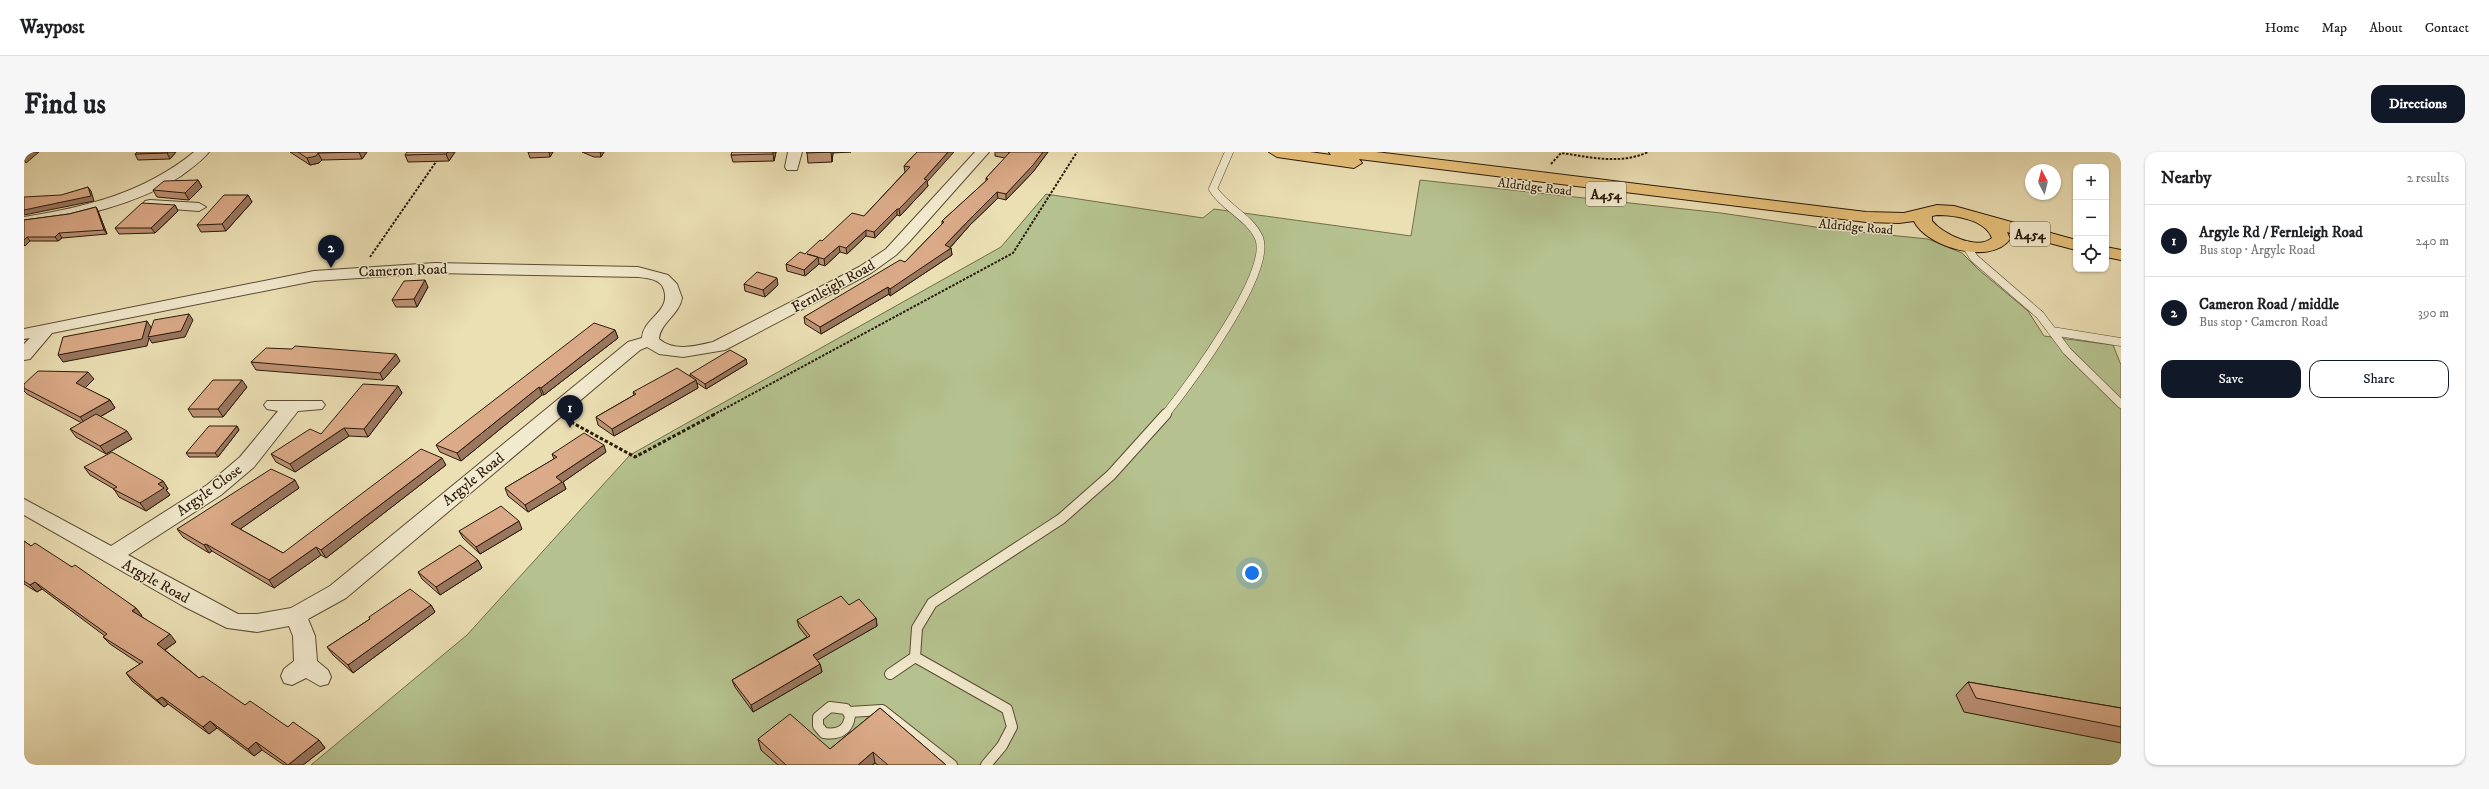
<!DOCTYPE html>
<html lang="en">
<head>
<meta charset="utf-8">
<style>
  :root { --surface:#fff; --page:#f6f6f6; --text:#202124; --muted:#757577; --line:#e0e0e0; --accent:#111827 }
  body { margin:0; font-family:"IM FELL DW Pica",serif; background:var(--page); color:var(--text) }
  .controls { position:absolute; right:12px; top:12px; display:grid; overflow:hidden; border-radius:8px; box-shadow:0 1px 3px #0004 }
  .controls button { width:36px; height:36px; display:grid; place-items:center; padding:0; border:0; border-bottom:1px solid var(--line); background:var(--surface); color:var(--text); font:20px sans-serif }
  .compass { position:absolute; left:2001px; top:12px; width:36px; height:36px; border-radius:50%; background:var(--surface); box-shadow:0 1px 3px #0004; rotate:353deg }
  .you { position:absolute; left:1228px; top:421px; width:14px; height:14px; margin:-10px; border:3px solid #fff; border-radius:50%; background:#1a73e8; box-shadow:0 0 0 6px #1a73e833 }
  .badge { display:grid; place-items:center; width:26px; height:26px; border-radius:50%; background:var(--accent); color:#fff; font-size:13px; font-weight:700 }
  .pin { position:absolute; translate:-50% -33px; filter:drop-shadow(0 1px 2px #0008) }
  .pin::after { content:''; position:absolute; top:21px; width:14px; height:12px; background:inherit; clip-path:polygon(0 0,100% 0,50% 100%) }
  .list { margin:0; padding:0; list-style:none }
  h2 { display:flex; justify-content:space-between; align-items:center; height:52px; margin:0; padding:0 16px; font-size:17px }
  h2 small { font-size:13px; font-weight:400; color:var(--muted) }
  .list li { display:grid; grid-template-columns:26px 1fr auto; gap:12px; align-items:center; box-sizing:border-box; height:72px; padding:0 16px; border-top:1px solid var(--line) }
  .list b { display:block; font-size:15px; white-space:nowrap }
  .list p { margin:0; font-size:13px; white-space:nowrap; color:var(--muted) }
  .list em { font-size:13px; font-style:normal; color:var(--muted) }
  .actions { display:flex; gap:8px; padding:12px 16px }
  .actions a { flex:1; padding:9px 0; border:1px solid var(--accent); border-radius:12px; text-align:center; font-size:14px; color:var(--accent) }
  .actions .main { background:var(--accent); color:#fff }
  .icon { flex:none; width:22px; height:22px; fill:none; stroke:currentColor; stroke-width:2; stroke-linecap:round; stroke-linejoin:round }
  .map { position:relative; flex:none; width:2097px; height:613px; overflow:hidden; border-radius:12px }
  header { display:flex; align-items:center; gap:24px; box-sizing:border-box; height:56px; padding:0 20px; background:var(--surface); border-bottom:1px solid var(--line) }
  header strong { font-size:19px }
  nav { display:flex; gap:22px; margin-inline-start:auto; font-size:14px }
  .intro { display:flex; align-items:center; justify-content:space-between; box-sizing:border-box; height:96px; padding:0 24px }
  h1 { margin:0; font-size:28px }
  .button { padding:10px 18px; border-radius:12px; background:var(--accent); color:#fff; font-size:14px; font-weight:700 }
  main { display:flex; gap:24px; padding:0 24px }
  aside { flex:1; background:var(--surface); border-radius:12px; box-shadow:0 1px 3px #0004 }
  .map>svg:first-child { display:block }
</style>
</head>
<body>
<header>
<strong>Waypost</strong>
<nav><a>Home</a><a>Map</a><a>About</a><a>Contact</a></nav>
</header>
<div class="intro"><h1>Find us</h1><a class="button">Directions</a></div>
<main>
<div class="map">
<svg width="2097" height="613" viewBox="0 0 2097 613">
  <rect width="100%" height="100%" fill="#ebdfb4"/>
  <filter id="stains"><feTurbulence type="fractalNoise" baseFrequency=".005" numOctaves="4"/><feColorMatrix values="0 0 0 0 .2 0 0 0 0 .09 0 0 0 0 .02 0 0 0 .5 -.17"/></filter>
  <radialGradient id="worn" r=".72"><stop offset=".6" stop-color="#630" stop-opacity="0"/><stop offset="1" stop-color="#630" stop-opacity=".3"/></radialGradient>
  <path fill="#b5c28f" stroke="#706e4b" d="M1396,28l301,33 108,16 99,10 34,14 17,17 49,41 16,25 69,9 8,20v400h-1810l156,-130 163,-180 371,-208 45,-53 157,24 11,-9 197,27z"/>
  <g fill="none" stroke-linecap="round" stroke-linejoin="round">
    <g stroke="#5b4b32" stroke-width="9">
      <path id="lane-far1" d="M1942,93l8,13 66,57 27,36 54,53
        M2028,179l69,11
        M1141,263c23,-29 108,-143 94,-177 -9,-21 -34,-30 -46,-49l16,-37"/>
    </g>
    <g stroke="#5b4b32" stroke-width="12">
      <path id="lane" d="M866,522l25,-17
        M806,555l16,2 4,7c-2,15 -12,19 -26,17l-6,-7v-9z
        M825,560l33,-2 70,55
        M962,613l16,-19 10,-19 -5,-18 -92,-52 2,-29 15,-25 129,-84 50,-44 55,-61"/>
    </g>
    <g stroke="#5b4b32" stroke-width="2">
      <path id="street" d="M170,0h15c-7,9 -19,17 -28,24 -47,30 -102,41 -157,49v-8c62,-10 120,-24 170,-65z
        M764,0h14l-5,18h-10l-2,-3z
        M951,0h14l-80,90 -13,13 -25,18 -146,77 -42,7 -24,-3 -12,-7 -7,3 -294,248 -38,21 7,17 2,25 11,9 3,7 -3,7 -8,2 -14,-8 -14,7 -8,-2 -3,-7 3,-7 10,-8 -1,-25 -4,-10 -32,6 -30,-4 -44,-22 -159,-91v-16l87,47 96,-61 33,-28 38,-46 -11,-2 -3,-4 3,-4h55l3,4 -3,4 -24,2 -44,56 -33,28 -93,60 110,59h19l34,-6 39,-22 298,-244 14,-4c1,-20 29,-26 22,-48 -3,-11 -16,-12 -26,-13l-203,-4 -121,8 -262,52 -22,26 -6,1v-16l6,-6 -6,1v-10l290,-58 121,-8 203,4 30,8 9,9 5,14c-3,17 -22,25 -23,41 15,13 37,7 54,3l146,-75 27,-18z
        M126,48l49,3 7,4 -7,4 -54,-4 -2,-3 2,-3z"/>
    </g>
    <g stroke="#2b1a07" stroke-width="2">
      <path id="primary" d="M1245,0h41l21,3 -2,-3h47l490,60 38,1 33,-8 17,1 122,34v10l-69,-18 3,7c-19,27 -84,8 -96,-18l-15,2 -33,-1 -507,-63 3,4 -8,5 -77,-11zM1913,63c17,0 48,4 55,23 -15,13 -49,-4 -60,-17v-5z
        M2082,95l15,3v10l-15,-3z"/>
    </g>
    <path stroke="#2b1a07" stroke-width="2" stroke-dasharray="2.5 1.5" stroke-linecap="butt" d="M1527,12l10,-11c29,4 59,12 87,-1
      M346,105l68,-98
      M689,263l300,-162 64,-101"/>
    <path stroke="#2b1a07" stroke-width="3" stroke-dasharray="3.5 2" stroke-linecap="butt" d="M547,270l64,35 80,-43"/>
    <use href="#lane-far1" stroke="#f2eace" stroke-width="8"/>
    <use href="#lane" stroke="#f2eace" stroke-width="10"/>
    <use href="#street" fill="#f2eace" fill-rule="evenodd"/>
    <use href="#primary" fill="#e6c07a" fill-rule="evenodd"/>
  </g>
  <path fill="#bc9275" stroke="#2b1a07" d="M152,0l-6,7 -32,1 -3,-6z
    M266,0h77l-5,7 -40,1 -3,3 -9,2z
    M431,0l-6,9 -41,1 -3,-7z
    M504,0h25l-3,5 -20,1z
    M558,0h22l-3,5h-7z
    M752,0l-2,9 -41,1 -2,-7z
    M783,0h44l-18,1 -1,9 -24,1z
    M893,0l10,30 1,4 -28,30 -3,-1 -22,23 -9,-2 -19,18 -7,-2 -15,14 -6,-2 -14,12 -18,-5 -1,-7 19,-10 17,-13 42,-25 41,-44 -1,-6z
    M971,0h53l-15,20 -27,28 -8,-2 -28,27 -20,23h1l1,7 -62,41 -1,-2 -68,40 -16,-10 -1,-7 101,-55 37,-38v-3l44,-40v-3l19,-20 -10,-2z
    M174,28l4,7 -13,13 -32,-3 -4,-7z
    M224,43l4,7 -26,29 -25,1 -4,-7z
    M151,53l3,6 -23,22 -36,1 -4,-6z
    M72,55l2,4 9,23 -45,4 -4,3h-28l-6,5v-26l45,-6z
    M720,132l34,1 -13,12 -20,-6z
    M404,135l-11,20h-21l-4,-7z
    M591,178l3,8 -74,57h-2l-81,66 -21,-9 -4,-7z
    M722,207l1,5 -41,25 -9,-6 1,5 -84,48 -16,-11 -2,-8 38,-22 -1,-3 57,-16v-2z
    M376,209l-17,19 -127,-10 -5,-8z
    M70,227l-9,9 25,12 5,8 -15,9 32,22 -26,15 -30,-17 -6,-8 12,-6 -55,-29 -3,-3v-7z
    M374,234l4,7 -34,44 -19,-1 -54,36 -19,-10 -5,-8 50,-20z
    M223,235l-24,30h-30l-5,-8z
    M213,274l2,4 -21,27h-29l-3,-4z
    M582,300l-43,30 3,7 -38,23 -20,-16 -3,-8 49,-29 -2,-5z
    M422,313l-120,93 -5,-3 -47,33 -62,-37 -3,2 -26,-16 -6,-8 122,-41 -59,41 43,24z
    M60,315l79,14 5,8 -2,1 4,5 -24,16 -27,-14 -5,-8 -24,-14z
    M498,377l-42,25 -17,-16 -4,-7z
    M0,389l7,5 41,21 64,41 6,8h-1l35,26 -11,8 34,28 46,27 43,22 31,13 6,8 -22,17h-19l-22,-15 -8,6 -37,-28 -8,6 -41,-30 -4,3 -32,-26 -6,-8 14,-9 -30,-20 -7,-7 2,-1 -63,-47 -5,3 -13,-8z
    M454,408l4,8 -42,27 -18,-16 -4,-7z
    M407,453l4,7 -82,61 -20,-18 -6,-8 43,-28 -1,-2z
    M825,453l27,13 1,8 -60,34 3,4 2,8 -69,40 -18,-25 -3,-7 75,-43 -8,-10 -2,-7z
    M1944,530l153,26v35l-157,-31 -8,-17z
    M856,556l66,57h-68l-3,-2 -3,2h-94l-17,-15 -3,-11 72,10z"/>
  <path fill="#99775f" stroke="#2b1a07" d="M3,0h12l-13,11 -2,-3v-6z
    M144,0h8l-6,7 -3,-6z
    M335,0h8l-5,7z
    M424,0h7l-6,9 -3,-7z
    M525,0h4l-3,5z
    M576,0h4l-3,5z
    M749,0h3l-2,9 -1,-7z
    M807,0h2v1l-1,9z
    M924,0h6l-27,30 1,4 -28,30 -1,-7 25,-30z
    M1019,0h5l-15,20 -27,28v-6z
    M294,1l4,7 -3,3 -9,2 -3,-7z
    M174,28l4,7 -13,13 -4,-7z
    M64,35l3,4 3,10 -70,14v-5z
    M973,40l1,6 -28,27 -23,26 4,-3 1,7 -62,41v-7l55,-44 25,-26z
    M224,43l4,7 -26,29 -4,-7z
    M151,53l3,6 -23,22 -4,-5z
    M72,55l2,4 9,23 -3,-4z
    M873,57v6l-22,23 -1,-6z
    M842,78v6l-19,18 -1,-6z
    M35,81l3,5 -4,3 -3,-4z
    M3,85l3,4 -5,5 -1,-1v-5z
    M815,94l1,6 -15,14 -1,-7z
    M794,105l1,7 -14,12 -1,-6z
    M753,126l1,7 -13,12 -2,-7z
    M401,128l3,7 -11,20 -3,-8z
    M864,135l1,7 -68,40 -1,-7z
    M165,162l4,6 -8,17 -33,6 -3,-5 -2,8 -84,16 -5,-7 89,-34 5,8z
    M591,178l3,8 -74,57 -3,-7z
    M372,202l4,7 -17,19 -3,-7z
    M722,207l1,5 -41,25 -1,-5z
    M64,220l6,7 -12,12 -6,-8z
    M218,228l5,7 -24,30 -5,-8z
    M672,228l2,8 -84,48 -2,-7z
    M374,234l4,7 -34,44 -4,-8z
    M515,235l3,8 -81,66 -4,-8z
    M86,248l5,8 -29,17 -6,-8z
    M213,274l2,4 -21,27 -3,-4z
    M320,276l5,8 -54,36 -5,-8z
    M103,279l5,8 -26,15 -6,-8z
    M580,293l2,7 -43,30 3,7 -38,23 -3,-7 31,-28z
    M418,306l4,7 -120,93 -5,-8z
    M271,328l4,8 -63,44 -5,-8z
    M139,329l5,8 -2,1 4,5 -24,16 -6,-8 18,-19z
    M495,369l3,8 -42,25 -4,-7z
    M182,392l6,7 -3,2 -5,-8z
    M292,395l5,8 -47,33 -5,-8z
    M454,408l4,8 -42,27 -4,-8z
    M11,430l7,7 -5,3 -7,-7z
    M407,453l4,7 -82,61 -5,-8z
    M112,456l6,8 -4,2 -6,-7z
    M852,466l1,8 -63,36 -1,-7z
    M146,482l6,8 -13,9 -6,-7z
    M796,512l2,8 -69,40 -2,-7z
    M138,545l6,7 -4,3 -7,-7z
    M186,569l7,7 -8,6 -6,-7z
    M295,588l6,8 -22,17h-15z
    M232,590l6,8 -8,6 -6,-7z
    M849,600l2,11 -3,2h-14z"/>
  <path fill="#dbaa88" stroke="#2b1a07" d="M113,0h31l-1,1 -32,1z
    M274,0h61l-41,1 -2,3 -9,2z
    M383,0h41l-2,2 -41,1z
    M708,0h41v2l-42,1z
    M783,0h24l-25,1z
    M893,0h31l-24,27 3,1 -28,29h-2l-23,23 -8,-2 -20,18 -7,-2 -15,13 -17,-5 11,3 -14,13 -18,-6 14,-12 5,2 15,-14 2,1 30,-28 12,3 46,-49 -6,-1z
    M984,0h35l-10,13 -27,29 -9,-2 -27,27 -25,26 6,3 -61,41 -2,-2 -68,40 -16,-10 96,-57 5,2 39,-40 -2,-1 46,-42 -2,-1 24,-26z
    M174,28l-13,13 -32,-3 11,-9z
    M64,35l3,9 -67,14v-13l37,-2z
    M200,43h24l-26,29 -25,1z
    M118,51l33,2 -24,23h-36z
    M72,55l8,23 -45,3 -4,4h-28l-3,3v-20l45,-6z
    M733,120l20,6 -14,12 -19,-6z
    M401,128l-11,19 -22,1 12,-19z
    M165,162l-8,17 -33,6 6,-17z
    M123,169l-5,18 -84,16 5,-18z
    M570,171l21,7 -74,58 -2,-1 -82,66 -21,-8z
    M271,194l101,8 -16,19 -129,-11 15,-14 26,1z
    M706,198l16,9 -41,25 -15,-10z
    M653,216l19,12 -84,49 -16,-12 40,-23 -3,-2z
    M14,219l50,1 -12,11 34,17 -30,17 -56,-29v-4z
    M189,228h29l-24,29h-30z
    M339,232l35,2 -34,43 -20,-1 -54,36 -19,-10 39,-25 11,5z
    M72,262l31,17 -27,15 -30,-17z
    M185,274h28l-22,27h-29z
    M560,281l20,12 -48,32 6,5 -37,23 -20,-17 52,-31 -5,-3z
    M397,297l21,9 -121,92 -5,-3 -47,33 -63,-36 -2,1 -27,-16 94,-60 24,11 -64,44 52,29z
    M88,300l51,29 -5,3 6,4 -24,15 -27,-14 4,-2 -33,-20z
    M477,354l18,15 -43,26 -17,-16z
    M0,389l7,5 4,-3 37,24 3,-2 61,43 -4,3 38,23 -13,10 42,34 4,-2 42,29 5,-4 38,26 5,-5 26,18 -31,25 -32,-23 -8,7 -38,-28 -7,6 -41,-30 -5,3 -31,-27 17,-11 -40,-25 4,-3 -72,-52 -5,3 -6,-4z
    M436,393l18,15 -42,27 -18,-15z
    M386,437l21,16 -83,60 -21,-18 43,-28 -1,-2z
    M817,444l8,9 10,-6 17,19 -63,37 7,9 -69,41 -19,-25 78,-44 -13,-16z
    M1944,530l153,26v19l-145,-29z
    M856,556l66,57h-58l-15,-13 -15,13h-72l-28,-26 32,-25 40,35z"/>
  <g text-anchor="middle" stroke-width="3" stroke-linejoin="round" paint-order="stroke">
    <g font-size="13" fill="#2b1a07" stroke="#f2eace">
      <text transform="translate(1511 34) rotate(7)" y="5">Aldridge Road</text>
      <text transform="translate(1832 74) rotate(5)" y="5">Aldridge Road</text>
    </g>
    <g fill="#f2eace" stroke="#675843" stroke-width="1">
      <rect x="1562" y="30" width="40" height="24" rx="3"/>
      <rect x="1986" y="70" width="40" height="24" rx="3"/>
    </g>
    <g font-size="14" font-weight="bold" fill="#2b1a07">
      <text x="1582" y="47">A454</text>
      <text x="2006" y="87">A454</text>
    </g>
    <g font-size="15" fill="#2b1a07" stroke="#f2eace">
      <text transform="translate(379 118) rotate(-2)" y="5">Cameron Road</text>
      <text transform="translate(809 134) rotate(-29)" y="5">Fernleigh Road</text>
      <text transform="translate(449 327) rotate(-39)" y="5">Argyle Road</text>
      <text transform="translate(185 338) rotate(-36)" y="5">Argyle Close</text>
      <text transform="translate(132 429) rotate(29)" y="5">Argyle Road</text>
    </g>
  </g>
  <rect width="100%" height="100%" filter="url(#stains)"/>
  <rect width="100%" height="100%" fill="url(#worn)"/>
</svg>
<div class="controls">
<button>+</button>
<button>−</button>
<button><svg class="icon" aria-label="locate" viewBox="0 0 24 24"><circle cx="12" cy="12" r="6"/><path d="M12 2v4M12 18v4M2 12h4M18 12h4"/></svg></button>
</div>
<svg class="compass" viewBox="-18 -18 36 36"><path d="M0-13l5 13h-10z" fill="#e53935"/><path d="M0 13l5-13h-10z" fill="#757577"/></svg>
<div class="you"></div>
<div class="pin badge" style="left:546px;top:276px">1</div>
<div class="pin badge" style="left:307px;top:116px">2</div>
</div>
<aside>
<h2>Nearby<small>2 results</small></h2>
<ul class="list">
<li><span class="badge">1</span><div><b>Argyle Rd / Fernleigh Road</b><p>Bus stop · Argyle Road</p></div><em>240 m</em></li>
<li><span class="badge">2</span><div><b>Cameron Road / middle</b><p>Bus stop · Cameron Road</p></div><em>390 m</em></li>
</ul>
<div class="actions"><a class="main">Save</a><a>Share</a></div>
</aside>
</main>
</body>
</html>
